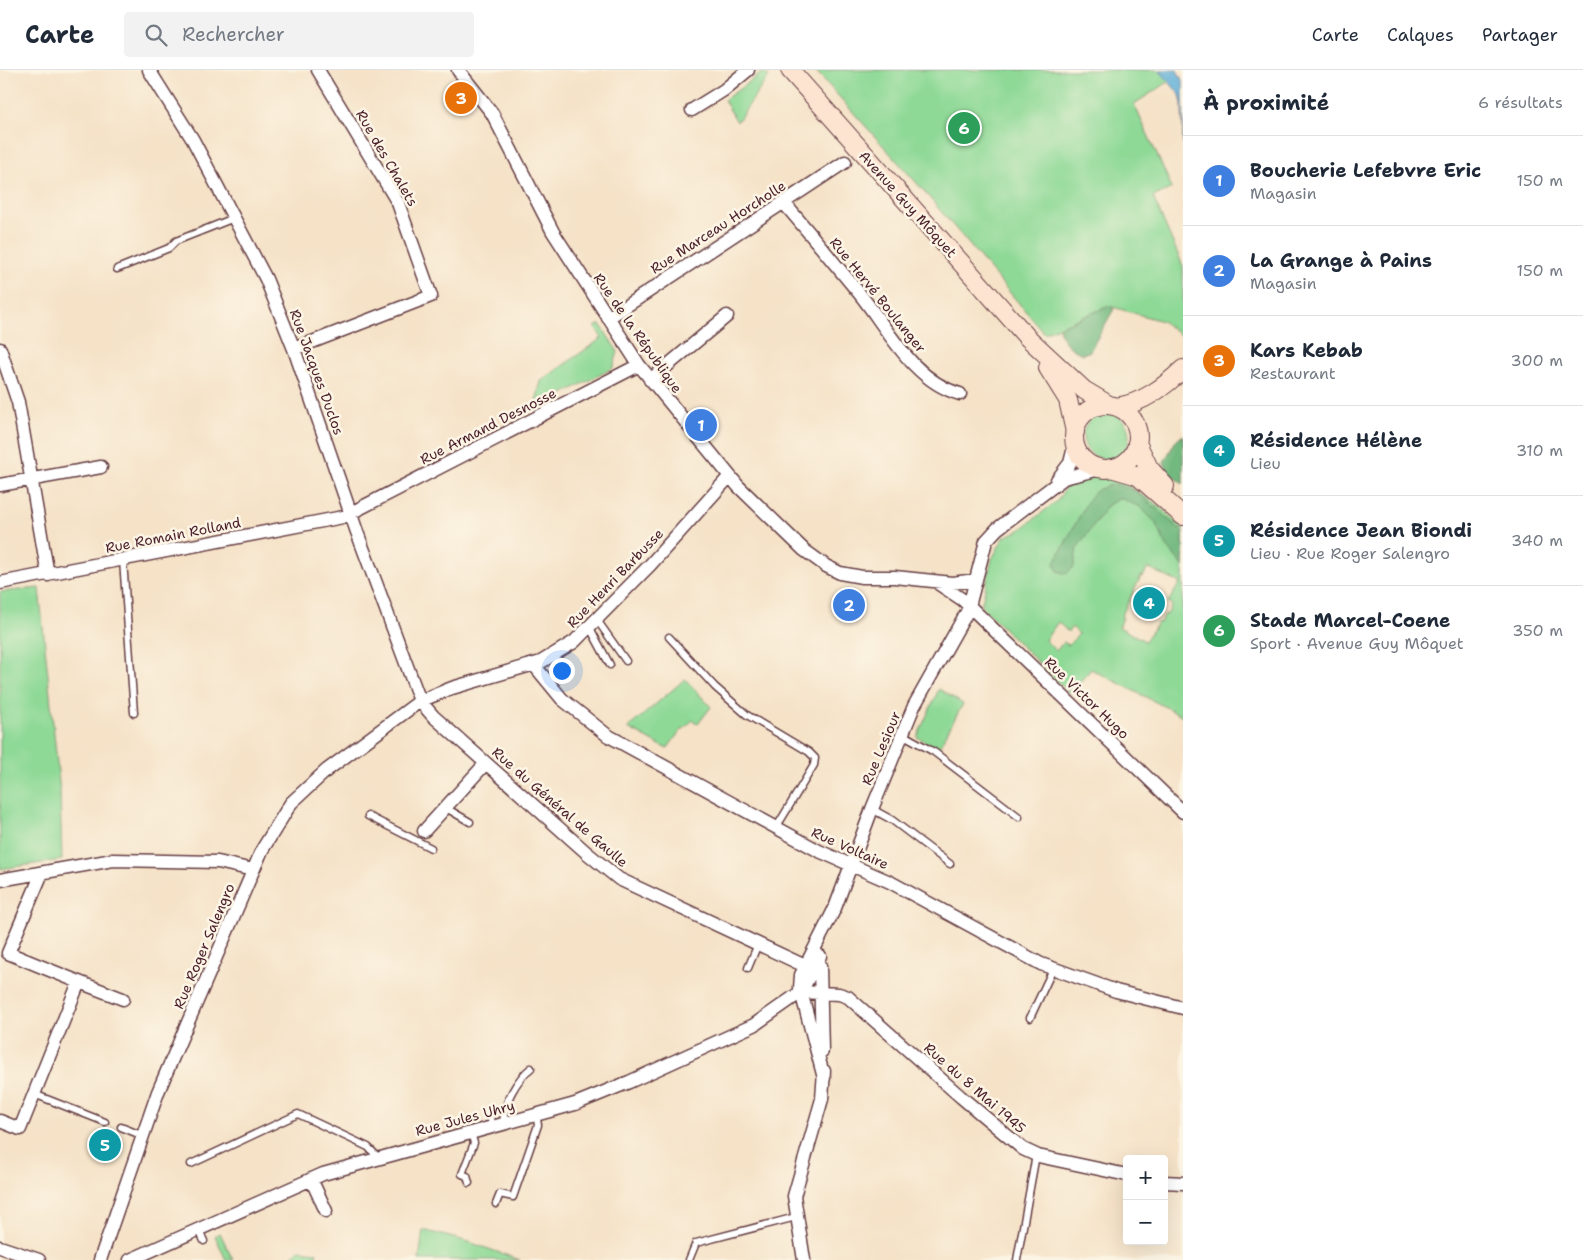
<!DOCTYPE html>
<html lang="fr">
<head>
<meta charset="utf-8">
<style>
  :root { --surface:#fff; --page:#f2f2f3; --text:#1f2937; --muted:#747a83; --line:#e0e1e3; --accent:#7c3aed }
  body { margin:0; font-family:"Shantell Sans",sans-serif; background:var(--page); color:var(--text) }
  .controls { position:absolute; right:15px; bottom:15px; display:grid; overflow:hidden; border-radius:5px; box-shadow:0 5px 20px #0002 }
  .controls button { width:45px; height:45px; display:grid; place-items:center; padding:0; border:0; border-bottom:1px solid var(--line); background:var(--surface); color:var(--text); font:25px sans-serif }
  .you { position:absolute; left:561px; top:600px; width:18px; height:18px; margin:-12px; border:4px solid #fff; border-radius:50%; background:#1a73e8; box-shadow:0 0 0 8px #1a73e833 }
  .badge { display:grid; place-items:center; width:32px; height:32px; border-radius:50%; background:var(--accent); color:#fff; font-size:16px; font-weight:700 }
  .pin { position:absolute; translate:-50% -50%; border:2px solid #fff; box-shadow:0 1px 5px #0006 }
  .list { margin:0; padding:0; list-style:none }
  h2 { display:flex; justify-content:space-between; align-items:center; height:65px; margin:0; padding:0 20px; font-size:21px }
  h2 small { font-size:16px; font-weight:400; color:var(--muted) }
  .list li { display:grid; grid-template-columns:32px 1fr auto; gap:15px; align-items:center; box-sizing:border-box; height:90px; padding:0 20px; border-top:1px solid var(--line) }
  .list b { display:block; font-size:19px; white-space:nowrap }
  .list p { margin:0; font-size:16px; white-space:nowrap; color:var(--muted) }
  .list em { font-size:16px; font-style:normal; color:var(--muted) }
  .icon { flex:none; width:28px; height:28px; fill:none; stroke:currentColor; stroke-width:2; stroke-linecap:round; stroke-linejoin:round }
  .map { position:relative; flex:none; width:1183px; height:1190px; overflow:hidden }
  header { display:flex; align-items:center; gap:30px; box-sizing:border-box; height:70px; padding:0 25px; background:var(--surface); border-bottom:1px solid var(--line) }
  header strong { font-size:24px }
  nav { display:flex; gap:28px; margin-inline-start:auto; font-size:18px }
  .search { width:350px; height:45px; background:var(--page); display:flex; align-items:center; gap:12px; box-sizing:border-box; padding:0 18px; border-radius:5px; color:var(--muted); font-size:19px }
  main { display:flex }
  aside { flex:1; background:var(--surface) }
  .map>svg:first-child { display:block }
</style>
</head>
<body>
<header>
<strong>Carte</strong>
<div class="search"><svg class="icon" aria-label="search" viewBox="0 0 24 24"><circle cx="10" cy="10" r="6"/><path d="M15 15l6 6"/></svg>Rechercher</div>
<nav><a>Carte</a><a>Calques</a><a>Partager</a></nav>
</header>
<main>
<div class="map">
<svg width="1183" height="1190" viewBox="0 0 1183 1190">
  <rect width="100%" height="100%" fill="#fcf5e5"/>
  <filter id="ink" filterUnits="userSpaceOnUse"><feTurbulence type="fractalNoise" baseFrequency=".02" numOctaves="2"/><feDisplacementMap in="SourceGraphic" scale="10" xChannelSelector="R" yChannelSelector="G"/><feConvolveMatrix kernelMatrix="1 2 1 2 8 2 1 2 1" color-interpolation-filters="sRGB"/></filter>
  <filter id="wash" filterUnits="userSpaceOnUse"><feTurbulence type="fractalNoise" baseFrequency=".0096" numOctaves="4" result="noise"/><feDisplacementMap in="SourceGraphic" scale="20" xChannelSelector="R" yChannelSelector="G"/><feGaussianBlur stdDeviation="1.12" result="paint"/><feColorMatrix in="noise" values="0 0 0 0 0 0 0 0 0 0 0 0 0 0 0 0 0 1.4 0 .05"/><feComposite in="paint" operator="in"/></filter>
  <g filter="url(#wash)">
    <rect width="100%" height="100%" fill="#f5e2c7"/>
    <path fill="#8ed996" stroke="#6c7c60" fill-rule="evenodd" d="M815,0h344l11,11 -36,23 38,84 -19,9 30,69v71l-21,-16 -53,-15 -65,27 -121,-143z
      M763,2l6,4 -32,46 -13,-22z
      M600,254l18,28 -5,16 -62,32 -2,-4 -8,4 2,3 -9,6 7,-28 61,-43 -7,-11z
      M1083 366a23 23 0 1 1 46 0a23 23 0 1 1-46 0Z
      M1084,405l31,2 40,26 28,25v188l-92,-47 -21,25 -89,-88 11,-47 12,-22 16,-7 38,-30 10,-17zM1148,498l32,15 -12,19 4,3 -5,10 -2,-1 -5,9 -2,-1 -13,19 -26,-14 4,-9 -2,-1 20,-41 2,1zM1058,552l10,10 4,-5 7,7 -11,11 -4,-3 -8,9 -11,-11z
      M39,518l21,204 2,68 -62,9v-277z
      M685,609l26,28 -13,17 -5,-4 -15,14 -11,15 -39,-21z
      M939,619l24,15 -25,45 -21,-12z
      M423,1160l46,12 51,18h-101z
      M220,1163l13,27h-7l-11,-24z
      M299,1180l18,2 -2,8h-29z"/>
    <path fill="#72b97f" stroke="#5e6c55" d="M1109,236l5,3 -24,42 -7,3c-12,-4 -23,-14 -24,-27z
      M1183,365v49l-15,-11 -4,-11 11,-20z
      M1114,414l22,7 47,41v34l-17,-21 -11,-23 -15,-15 -20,-9 -12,7 -31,43 -3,19 -8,7 -8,-3 -4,-7 35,-66 10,-9z"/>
    <path fill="#5eafd8" stroke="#546782" d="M1159,0h18l6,12v61l-1,-39 -2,-9z"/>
  </g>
  <g filter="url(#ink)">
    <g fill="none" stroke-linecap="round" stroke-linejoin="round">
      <g stroke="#643c42" stroke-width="9">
        <path id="lane" d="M117,199l52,-21 7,-7 58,-23
          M123,490l11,153
          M597,550l29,41
          M590,558l20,37
          M669,567l46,50 32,28 62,37 6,6 -1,7 -38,63
          M902,664l32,18 85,65
          M446,738l24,14
          M872,739l20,11 58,44
          M368,746l63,32
          M748,898l10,-24
          M1030,948l23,-49
          M34,1024l71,28
          M504,1053c-3,-17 14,-45 27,-55
          M493,1056l-3,-9 4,-8
          M121,1057l20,8
          M191,1094l107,-50 70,33 10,10
          M469,1113l-2,-7 -5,-2 12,-31 -3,-10
          M496,1134l4,-10 13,3 25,-72 -2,-11
          M199,1160l5,11
          M689,1190l7,-17 100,-26
          M1017,1190l19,-105"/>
      </g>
      <g stroke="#643c42" stroke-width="15">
        <path id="street" d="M149,0l44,70 73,139 28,70 63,183 63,169 13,15 154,137 32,26 201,94
          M458,0l34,43 61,119 86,133 99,121 66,64 22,16 14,7 22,4h33l57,6 24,-3
          M692,40l32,-20 24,-20
          M783,132c26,30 51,61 76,91 29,36 54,88 101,101
          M608,248l237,-156
          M0,279l18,53 30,173
          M294,279l137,-53 -33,-93 -80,-133
          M650,310l77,-64
          M1057,410l13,-17 5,-20
          M0,415l101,-18
          M0,513l343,-66 296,-152
          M939,514l24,16 220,212
          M534,595l28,34 45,36 212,116 71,31 151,82 75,27 67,17
          M424,761l62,-68
          M0,810l113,-20 105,2 35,8
          M820,896l2,85
          M79,912l44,17
          M801,922l38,2 9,3 113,100 62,52 15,7 89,19
          M824,1008l-24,-90 1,-13 34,-67 37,-99 42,-103 54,-96 18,-69 11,-12 67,-51 40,-10
          M0,1051l20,8 59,-147 -71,-29 34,-80
          M311,1109l15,32
          M1164,1112l19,1
          M0,1177l39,13
          M100,1190l58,-168 104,-242 29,-47 36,-33 93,-69 32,-13 89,-26 33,-20 76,-77 79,-88
          M130,1190l193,-86 252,-70 54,-22 125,-57 47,-33 19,-36
          M804,1190l-10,-64 28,-97 2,-28"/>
      </g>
      <g stroke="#643c42" stroke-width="20">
        <path id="secondary" d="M790,0l237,267 57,53 25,15
          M1048,298l20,32 7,32
          M1074 367a32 32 0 1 1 64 0a32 32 0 1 1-64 0Z
          M1117,337c26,-4 47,-20 66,-38
          M1137,373l12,25 16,18
          M1111,398l27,8 45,40"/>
      </g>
      <use href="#lane" stroke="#fff" stroke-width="6"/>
      <use href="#street" stroke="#fff" stroke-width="12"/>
      <use href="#secondary" stroke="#fde4d1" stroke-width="18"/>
    </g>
  </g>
  <g text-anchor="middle" stroke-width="5" stroke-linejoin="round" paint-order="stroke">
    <g font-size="14" fill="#4a1f2b" stroke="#fcf5e5">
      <text transform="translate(387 88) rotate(60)" y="5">Rue des Chalets</text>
      <text transform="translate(908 134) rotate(48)" y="5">Avenue Guy Môquet</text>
      <text transform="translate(718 157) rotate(-33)" y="5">Rue Marceau Horcholle</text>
      <text transform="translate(878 225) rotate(51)" y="5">Rue Hervé Boulanger</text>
      <text transform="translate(638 263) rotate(55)" y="5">Rue de la République</text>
      <text transform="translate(317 302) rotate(70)" y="5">Rue Jacques Duclos</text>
      <text transform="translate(488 356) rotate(-27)" y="5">Rue Armand Desnosse</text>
      <text transform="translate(173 465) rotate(-11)" y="5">Rue Romain Rolland</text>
      <text transform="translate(615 508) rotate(-46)" y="5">Rue Henri Barbusse</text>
      <text transform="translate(1087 628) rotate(44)" y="5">Rue Victor Hugo</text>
      <text transform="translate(881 678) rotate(-67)" y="5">Rue Lesiour</text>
      <text transform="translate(560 737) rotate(41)" y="5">Rue du Général de Gaulle</text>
      <text transform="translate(850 778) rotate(24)" y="5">Rue Voltaire</text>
      <text transform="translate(204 876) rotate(-67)" y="5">Rue Roger Salengro</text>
      <text transform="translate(975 1018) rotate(41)" y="5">Rue du 8 Mai 1945</text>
      <text transform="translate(465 1048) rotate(-15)" y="5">Rue Jules Uhry</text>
    </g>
  </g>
</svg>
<div class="controls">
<button>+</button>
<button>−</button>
</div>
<div class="you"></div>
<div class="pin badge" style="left:701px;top:355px;background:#3f7fe0">1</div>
<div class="pin badge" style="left:849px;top:535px;background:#3f7fe0">2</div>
<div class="pin badge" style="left:461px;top:28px;background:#e8710a">3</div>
<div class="pin badge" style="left:1149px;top:533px;background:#0f9aa8">4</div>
<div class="pin badge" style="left:105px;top:1075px;background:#0f9aa8">5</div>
<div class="pin badge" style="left:964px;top:58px;background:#2e9e5b">6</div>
</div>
<aside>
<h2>À proximité<small>6 résultats</small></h2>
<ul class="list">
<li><span class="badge" style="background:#3f7fe0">1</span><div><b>Boucherie Lefebvre Eric</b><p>Magasin</p></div><em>150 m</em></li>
<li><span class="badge" style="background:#3f7fe0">2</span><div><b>La Grange à Pains</b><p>Magasin</p></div><em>150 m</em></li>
<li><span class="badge" style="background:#e8710a">3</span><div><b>Kars Kebab</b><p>Restaurant</p></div><em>300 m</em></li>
<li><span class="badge" style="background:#0f9aa8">4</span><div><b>Résidence Hélène</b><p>Lieu</p></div><em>310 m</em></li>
<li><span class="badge" style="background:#0f9aa8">5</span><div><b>Résidence Jean Biondi</b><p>Lieu · Rue Roger Salengro</p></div><em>340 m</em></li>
<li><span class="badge" style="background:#2e9e5b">6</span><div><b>Stade Marcel-Coene</b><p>Sport · Avenue Guy Môquet</p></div><em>350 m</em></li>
</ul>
</aside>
</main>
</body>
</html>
